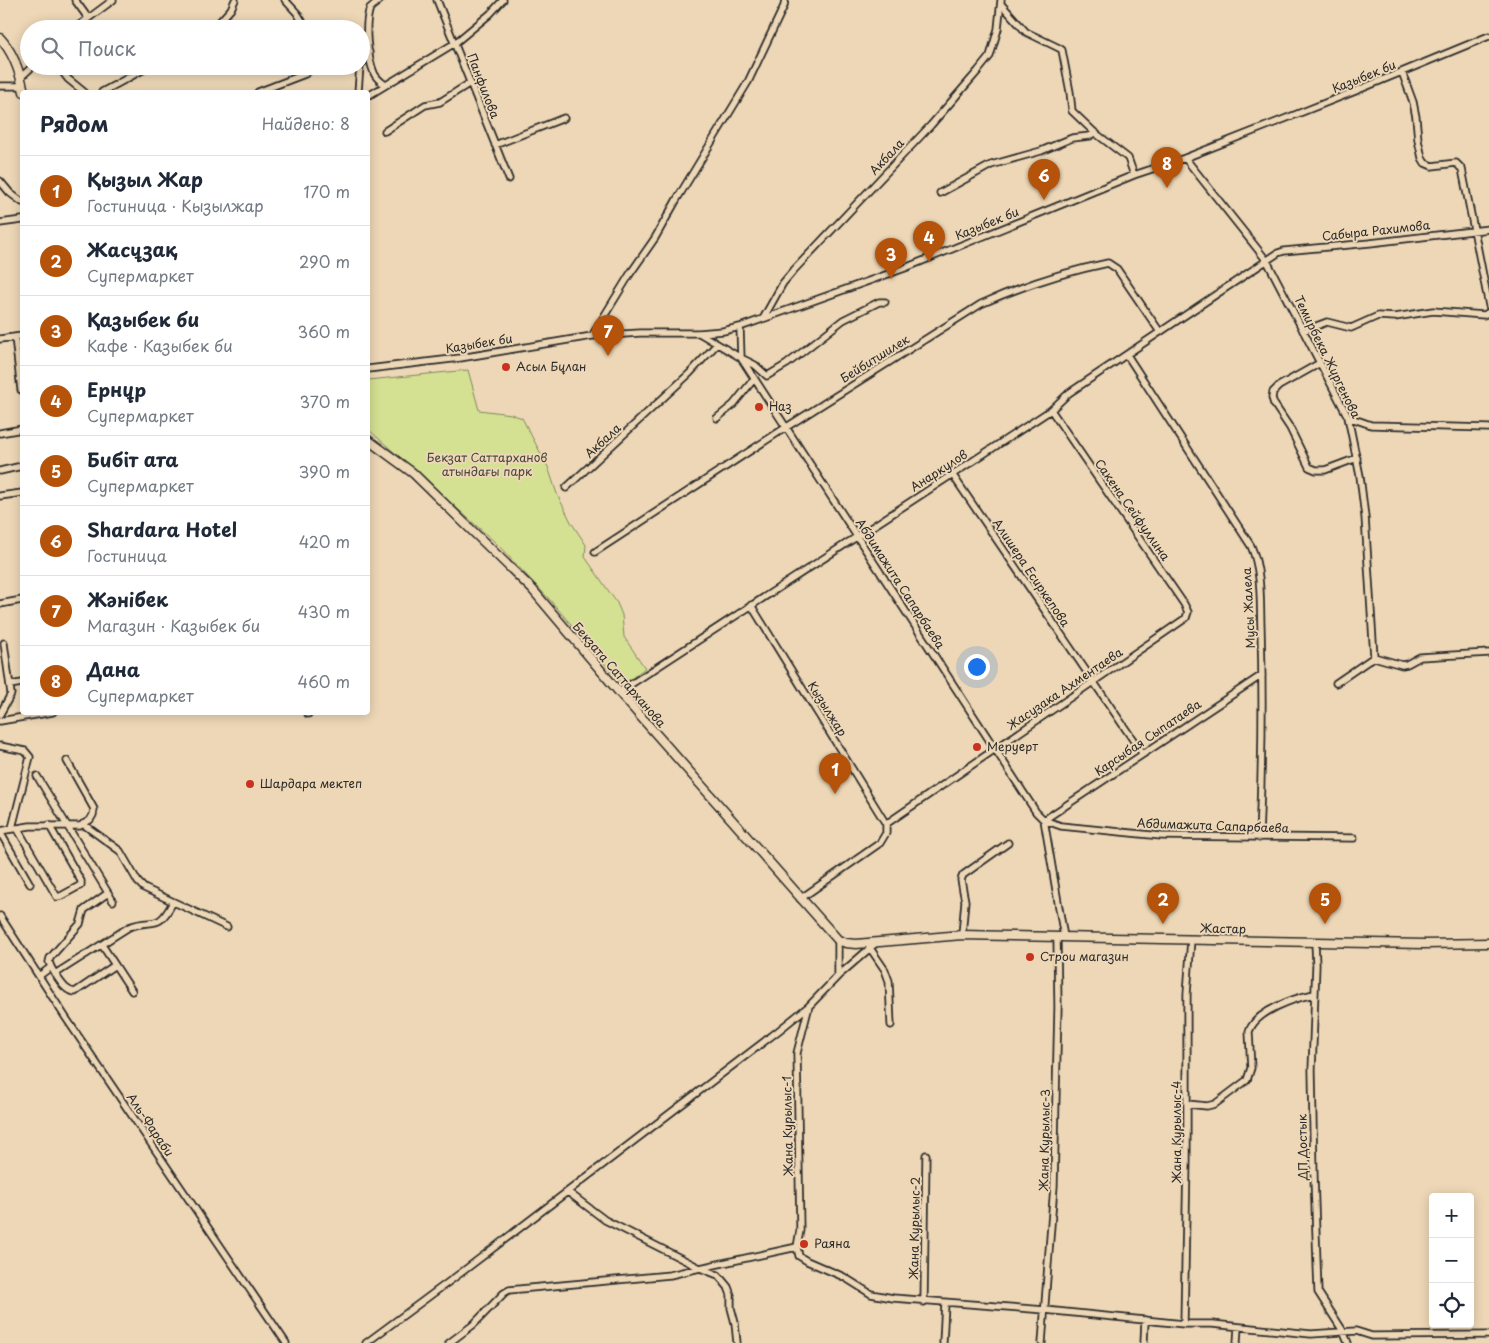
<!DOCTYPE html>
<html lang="ru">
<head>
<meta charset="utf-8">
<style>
  :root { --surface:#fff; --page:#f6f6f7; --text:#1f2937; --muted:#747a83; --line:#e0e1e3; --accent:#b45309 }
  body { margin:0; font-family:"Playpen Sans",sans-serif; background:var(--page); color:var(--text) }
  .controls { position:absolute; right:15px; bottom:15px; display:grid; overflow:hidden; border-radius:5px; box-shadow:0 2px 12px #0003 }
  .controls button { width:45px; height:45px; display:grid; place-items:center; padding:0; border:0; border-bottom:1px solid var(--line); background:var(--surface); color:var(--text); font:25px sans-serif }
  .you { position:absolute; left:976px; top:666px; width:18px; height:18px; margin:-12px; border:4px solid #fff; border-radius:50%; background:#1a73e8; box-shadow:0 0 0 8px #1a73e833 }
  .badge { display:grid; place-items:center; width:32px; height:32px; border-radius:50%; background:var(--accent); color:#fff; font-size:16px; font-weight:700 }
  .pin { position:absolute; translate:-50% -41px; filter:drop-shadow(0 1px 2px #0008) }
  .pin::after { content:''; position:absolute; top:26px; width:18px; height:15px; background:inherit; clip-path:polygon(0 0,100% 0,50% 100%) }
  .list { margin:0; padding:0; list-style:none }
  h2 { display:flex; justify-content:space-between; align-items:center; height:65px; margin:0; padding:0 20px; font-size:21px }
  h2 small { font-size:16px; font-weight:400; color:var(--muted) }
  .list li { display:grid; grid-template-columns:32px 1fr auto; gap:15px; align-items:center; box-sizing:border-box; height:70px; padding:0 20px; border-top:1px solid var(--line) }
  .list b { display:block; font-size:19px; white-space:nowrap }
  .list p { margin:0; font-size:16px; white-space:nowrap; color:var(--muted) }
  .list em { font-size:16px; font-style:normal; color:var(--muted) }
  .icon { flex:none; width:28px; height:28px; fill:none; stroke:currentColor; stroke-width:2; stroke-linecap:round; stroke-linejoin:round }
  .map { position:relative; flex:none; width:1489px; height:1343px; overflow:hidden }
  .search { position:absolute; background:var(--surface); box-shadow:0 2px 12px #0003; left:20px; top:20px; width:350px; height:55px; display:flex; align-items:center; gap:12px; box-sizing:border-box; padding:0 18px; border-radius:28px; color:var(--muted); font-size:19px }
  .panel { position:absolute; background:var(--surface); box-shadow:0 2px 12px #0003; left:20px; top:90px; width:350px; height:625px; border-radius:5px }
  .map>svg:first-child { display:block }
</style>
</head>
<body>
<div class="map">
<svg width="1489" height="1343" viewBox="0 0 1489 1343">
  <rect width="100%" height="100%" fill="#edd7b6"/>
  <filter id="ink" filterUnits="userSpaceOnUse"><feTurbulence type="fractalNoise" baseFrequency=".02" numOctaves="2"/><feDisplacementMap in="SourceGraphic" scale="10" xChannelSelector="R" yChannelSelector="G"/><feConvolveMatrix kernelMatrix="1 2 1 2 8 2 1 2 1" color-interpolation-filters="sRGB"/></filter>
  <g filter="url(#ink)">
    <path fill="#d4e092" stroke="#80865e" d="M468,370l11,40 32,4 11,4 26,49 9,27 14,28 15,23 -1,12 32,46 5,12 2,22 21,31 -22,17 -73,-85 -53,-56 -129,-115v-49z"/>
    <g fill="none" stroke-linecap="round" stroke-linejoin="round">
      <g stroke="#2b2b2b" stroke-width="9">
        <path id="minor" d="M75,0l13,18
          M285,0l12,13 10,16
          M380,0l-10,8c-6,17 -3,48 4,65 2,5 6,8 10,11
          M437,0l72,179
          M1001,4l25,28 33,16 3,2 8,42 2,19 22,21 34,26 6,17
          M74,29l39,-29
          M213,29l18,-20 4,-9
          M361,65l8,-13
          M58,66l10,13 16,13
          M1402,72l11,30 3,15 2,23 4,18 3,5 7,3 24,-3 6,6 27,137
          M21,77l12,-11
          M0,86h23
          M102,92l48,-26
          M258,92l47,-18 10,-8
          M358,92l2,-26
          M368,96l87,-53 35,-29 13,-14
          M385,131l40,-26 15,-3 30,-19
          M495,145l69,-27
          M1185,158l82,103 81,156 12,59 5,41 9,140
          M0,181l10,12 12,9
          M940,193l51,-28 50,-14 31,-13 18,-2 4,-4
          M0,223l22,-3
          M764,317l19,-34 11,-13 137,-145 47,-54 12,-15 8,-27 3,-29
          M740,327l1,31
          M1303,331l24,-9 24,6 27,-12 17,1 38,-6 51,4 5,-3
          M699,333l42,25 14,7 12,11 20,-12 56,-44 36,-18h6
          M592,336l38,-62 25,-36 22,-39 71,-117 36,-76 1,-6
          M15,337l6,53
          M0,339l22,-3
          M1127,355l124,191c11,25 9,55 10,82 2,70 1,140 -2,210
          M741,358l295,454 8,8 17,6 100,10 193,2
          M1320,363l-41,23 -6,6 -1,6 2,6 16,24 19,39 7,3h9l32,-12
          M368,369l92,-11 132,-22 48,-3h59l24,-2 17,-4 165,-59 229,-93 51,-17 168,-66 136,-56
          M1348,417l23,8 118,3
          M717,418l16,-13 21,-26
          M0,433l22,-4
          M0,471l22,-5
          M952,474l190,279
          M566,488l124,-115 27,-29
          M0,496l22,-3
          M595,552l190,-124 196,-124c40,-18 83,-32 127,-41l9,6 43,63
          M0,604l22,-4
          M751,605l135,219
          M1374,657l28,8 5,-1 13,-7 69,-4
          M1336,683l38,-26
          M10,685l12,-2
          M619,692l432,-282 18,-17 209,-140 6,-2 86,-8 119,-14
          M308,712v2
          M0,714l11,-20 -7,-51
          M0,721l53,-9
          M0,746l25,5 5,6 -18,71
          M37,776l76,125
          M1044,820l218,-145
          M1044,820l20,117
          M83,824l37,27 18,31 6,6 83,39
          M886,824l300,-206 2,-6 -4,-8 -133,-194
          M17,828l40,69 4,-1 20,-11v-4l-32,-56
          M0,831l30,-5h50l10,-6 3,-5 1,-6 -27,-48
          M0,832l30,52
          M800,899l80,-56 6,-10v-9
          M0,916l66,102 220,325
          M962,935l3,-34 -4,-21 2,-5 45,-32
          M1315,942l1,23 -4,105 2,106 4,116 25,39 5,12
          M102,945l30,46
          M870,948l15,22 4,11 2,44
          M51,967l-2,-5 1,-4 30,-34 4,-14 24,-17
          M55,974c6,8 10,17 20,18l40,-27
          M39,976l12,-9 4,7 74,-47c25,-10 28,6 44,-25
          M838,976v-36
          M809,1006l-12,47 3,177 -3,17 2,9 8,5 37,16 27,17 22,4 152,12 139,14h28l99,10 45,-3 16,5 117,-1
          M1187,1104l20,2 8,-2 32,-24 4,-12 -2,-36c6,-21 46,-34 65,-38
          M568,1192l37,28 95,48 97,-21
          M924,1302l2,-147
          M1184,1324l3,-164v-166l4,-55
          M366,1343l96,-71 316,-241 31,-25 29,-30 39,-34
          M449,1343l24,-18 31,-32 5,-3 161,-15 30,-7 18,7 10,12 3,8v13l4,15 2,20
          M943,1343l2,-40
          M1042,1343l12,-157 4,-179 -1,-70
          M1144,1343l1,-23
          M1237,1343l1,-16"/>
      </g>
      <g stroke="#2b2b2b" stroke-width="11">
        <path id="tertiary" d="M0,38c14,15 20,34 24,54
          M368,440l45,33 119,116 87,103 219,248 8,3 10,1 106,-9 462,9 65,-1"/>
      </g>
      <use href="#minor" stroke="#edd7b6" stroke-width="5.5"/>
      <use href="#tertiary" stroke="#edd7b6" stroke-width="8"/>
    </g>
  </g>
  <g fill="#c8321e" stroke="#edd7b6" stroke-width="2">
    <circle cx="506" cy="367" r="5"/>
    <circle cx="759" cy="407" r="5"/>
    <circle cx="977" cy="747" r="5"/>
    <circle cx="250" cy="784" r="5"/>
    <circle cx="1030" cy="957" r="5"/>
    <circle cx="804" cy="1244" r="5"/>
  </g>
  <g text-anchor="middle" stroke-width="4" stroke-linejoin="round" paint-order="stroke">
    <g font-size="12" fill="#2b2b2b" stroke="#edd7b6">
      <text transform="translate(1364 77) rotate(-22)" y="4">Казыбек би</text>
      <text transform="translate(483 86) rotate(69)" y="4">Панфилова</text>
      <text transform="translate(887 157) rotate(-47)" y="4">Акбала</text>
      <text transform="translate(987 224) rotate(-22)" y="4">Казыбек би</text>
      <text transform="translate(1376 231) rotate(-6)" y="4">Сабыра Рахимова</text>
      <text transform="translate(479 344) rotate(-9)" y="4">Казыбек би</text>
      <text transform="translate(1327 357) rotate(64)" y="4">Темирбека Жүргенова</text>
      <text transform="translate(875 359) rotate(-32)" y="4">Бейбитшилек</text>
      <text transform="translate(603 441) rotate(-43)" y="4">Акбала</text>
      <text transform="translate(939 471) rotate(-33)" y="4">Анаркулов</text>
      <text transform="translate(1132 510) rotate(55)" y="4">Сакена Сейфуллина</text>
      <text transform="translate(1031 573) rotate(56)" y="4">Алишера Есиркепова</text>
      <text transform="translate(900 584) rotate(57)" y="4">Абдимажита Сапарбаева</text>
      <text transform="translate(1249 608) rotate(-93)" y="4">Мусы Жалела</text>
      <text transform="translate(619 675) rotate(49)" y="4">Бекзата Саттарханова</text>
      <text transform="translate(1065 689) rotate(-34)" y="4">Жасузака Ахментаева</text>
      <text transform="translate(827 709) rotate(58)" y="4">Кызылжар</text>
      <text transform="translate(1148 738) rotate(-34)" y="4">Карсыбая Сыпатаева</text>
      <text transform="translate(1213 826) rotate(2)" y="4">Абдимажита Сапарбаева</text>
      <text transform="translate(1223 929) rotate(1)" y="4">Жастар</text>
      <text transform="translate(150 1125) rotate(56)" y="4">Аль-Фараби</text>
      <text transform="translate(788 1126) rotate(-91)" y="4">Жана Курылыс-1</text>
      <text transform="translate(1177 1132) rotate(-90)" y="4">Жана Курылыс-4</text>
      <text transform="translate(1045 1140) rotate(-89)" y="4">Жана Курылыс-3</text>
      <text transform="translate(1303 1147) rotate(-91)" y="4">ДП Достык</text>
      <text transform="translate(915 1228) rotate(-89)" y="4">Жана Курылыс-2</text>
    </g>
    <g font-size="12" fill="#2b2b2b" stroke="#edd7b6" text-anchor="start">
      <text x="516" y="371">Асыл Бұлан</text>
      <text x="769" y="411">Наз</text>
      <text x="987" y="751">Меруерт</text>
      <text x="260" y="788">Шардара мектеп</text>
      <text x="1040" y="961">Строи магазин</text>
      <text x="814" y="1248">Раяна</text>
    </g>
    <g font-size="12" fill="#44463a" stroke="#edd7b6">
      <text x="487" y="462">Бекзат Саттарханов<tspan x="487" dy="14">атындағы парк</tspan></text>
    </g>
  </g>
</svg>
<div class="controls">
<button>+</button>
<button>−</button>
<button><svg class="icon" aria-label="locate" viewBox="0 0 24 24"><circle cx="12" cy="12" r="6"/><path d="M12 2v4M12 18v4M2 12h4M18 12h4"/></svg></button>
</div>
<div class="you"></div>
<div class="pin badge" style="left:835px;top:794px">1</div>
<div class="pin badge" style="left:1163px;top:924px">2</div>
<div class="pin badge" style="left:891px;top:279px">3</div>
<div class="pin badge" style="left:929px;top:262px">4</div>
<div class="pin badge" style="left:1325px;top:924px">5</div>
<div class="pin badge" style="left:1044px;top:200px">6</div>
<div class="pin badge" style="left:608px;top:356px">7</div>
<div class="pin badge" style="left:1167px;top:188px">8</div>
<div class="search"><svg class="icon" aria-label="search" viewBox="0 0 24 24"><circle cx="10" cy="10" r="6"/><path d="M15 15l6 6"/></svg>Поиск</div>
<section class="panel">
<h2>Рядом<small>Найдено: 8</small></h2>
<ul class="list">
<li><span class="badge">1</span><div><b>Қызыл Жар</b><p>Гостиница · Кызылжар</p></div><em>170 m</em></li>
<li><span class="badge">2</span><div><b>Жасұзақ</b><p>Супермаркет</p></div><em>290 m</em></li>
<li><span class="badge">3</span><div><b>Қазыбек би</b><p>Кафе · Казыбек би</p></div><em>360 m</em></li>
<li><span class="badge">4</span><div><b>Ернұр</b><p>Супермаркет</p></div><em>370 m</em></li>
<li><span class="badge">5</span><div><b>Бибіт ата</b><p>Супермаркет</p></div><em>390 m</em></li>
<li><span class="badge">6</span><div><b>Shardara Hotel</b><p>Гостиница</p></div><em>420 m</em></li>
<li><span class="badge">7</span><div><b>Жәнібек</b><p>Магазин · Казыбек би</p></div><em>430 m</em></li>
<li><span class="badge">8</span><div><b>Дана</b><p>Супермаркет</p></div><em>460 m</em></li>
</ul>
</section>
</div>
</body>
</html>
